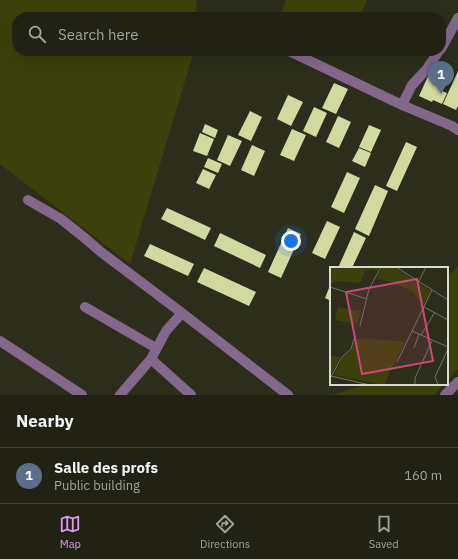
<!DOCTYPE html>
<html lang="en">
<head>
<meta charset="utf-8">
<style>
  :root { --surface:#212214; --page:#292a1d; --text:#f1f3f6; --muted:#a2a4a0; --line:#3e3f34; --accent:#de98f3 }
  body { margin:0; font-family:"IBM Plex Sans",sans-serif; background:var(--page); color:var(--text) }
  .you { position:absolute; left:291px; top:241px; width:14px; height:14px; margin:-10px; border:3px solid #fff; border-radius:50%; background:#1a73e8; box-shadow:0 0 0 6px #1a73e833 }
  .badge { display:grid; place-items:center; width:26px; height:26px; border-radius:50%; background:var(--accent); color:#fff; font-size:13px; font-weight:700 }
  .pin { position:absolute; translate:-50% -33px; filter:drop-shadow(0 1px 2px #0008) }
  .pin::after { content:''; position:absolute; top:21px; width:14px; height:12px; background:inherit; clip-path:polygon(0 0,100% 0,50% 100%) }
  .list { margin:0; padding:0; list-style:none }
  h2 { display:flex; justify-content:space-between; align-items:center; height:52px; margin:0; padding:0 16px; font-size:17px }
  h2 small { font-size:13px; font-weight:400; color:var(--muted) }
  .list li { display:grid; grid-template-columns:26px 1fr auto; gap:12px; align-items:center; box-sizing:border-box; height:56px; padding:0 16px; border-top:1px solid var(--line) }
  .list b { display:block; font-size:15px; white-space:nowrap }
  .list p { margin:0; font-size:13px; white-space:nowrap; color:var(--muted) }
  .list em { font-size:13px; font-style:normal; color:var(--muted) }
  .icon { flex:none; width:22px; height:22px; fill:none; stroke:currentColor; stroke-width:2; stroke-linecap:round; stroke-linejoin:round }
  .map { position:relative; flex:none; width:458px; height:395px; overflow:hidden }
  .search { position:absolute; background:var(--surface); box-shadow:0 4px 16px #0002; left:12px; right:12px; top:12px; height:44px; display:flex; align-items:center; gap:10px; box-sizing:border-box; padding:0 14px; border-radius:16px; color:var(--muted); font-size:15px }
  .sheet { height:108px; background:var(--surface) }
  nav { display:flex; justify-content:space-around; align-items:center; box-sizing:border-box; height:56px; border-top:1px solid var(--line); background:var(--surface); font-size:11px; color:var(--muted) }
  nav a { display:grid; justify-items:center; gap:2px }
  nav .on { color:var(--accent) }
  .map>svg:first-child { display:block }
</style>
</head>
<body>
<div class="map">
<svg width="458" height="395" viewBox="0 0 458 395">
  <rect width="100%" height="100%" fill="#2c2e1b"/>
  <path fill="#3c400a" d="M0,0h197l-1,17h-179v34h177l-64,213 -130,-100z
    M286,0h81l-7,17h-80z
    M458,266v103l-11,12v-104z
    M363,384h81l-10,11h-102l28,-9z"/>
  <path fill="#d2d99e" d="M458,71v35l-2,4 -13,-6z
    M429,74l13,6 -4,9 9,4 -5,11 -9,-4 -1,2 -13,-6z
    M334,83l14,6 -12,25 -14,-6z
    M288,95l15,7 -12,24 -14,-7z
    M314,107l13,6 -11,24 -13,-6z
    M250,111l12,6 -11,24 -13,-6z
    M338,116l13,6 -12,26 -13,-6z
    M205,124l13,6 -3,8 -13,-6z
    M369,125l12,5 -10,22 -12,-5z
    M292,129l14,6 -12,26 -14,-6z
    M200,133l14,6 -7,17 -14,-5z
    M228,135l14,6 -12,25 -13,-6z
    M406,142l11,5 -20,44 -11,-5z
    M252,145l13,6 -11,25 -13,-6z
    M359,148l12,5 -6,14 -13,-6z
    M208,158l14,6 -4,9 -14,-6z
    M203,169l13,6 -7,14 -13,-6z
    M347,172l13,6 -16,35 -13,-6z
    M375,185l13,6 -19,45 -14,-7z
    M167,208l44,20 -6,12 -44,-21z
    M327,221l13,6 -15,32 -13,-6z
    M288,228l13,6 -20,44 -13,-6z
    M354,232l12,6 -14,30h-14z
    M220,233l46,22 -6,13 -46,-22z
    M150,244l44,20 -6,12 -44,-20z
    M204,268l52,24 -7,14 -52,-24z
    M331,283v18l-6,-3z"/>
  <g fill="none" stroke-linecap="round" stroke-linejoin="round">
    <path stroke="#83688b" stroke-width="10" d="M441,49l17,-31
      M289,51l113,54 50,21 6,4
      M402,105l10,-20 14,-15 13,-19
      M28,200l33,19 25,20 15,13 81,61 106,82
      M85,307l71,41
      M0,341l82,54
      M151,359l40,36
      M120,395l31,-36 15,-28 16,-18
      M445,395l13,-13"/>
  </g>
  <g transform="translate(330 267)">
    <rect width="118" height="118" fill="#2c2e1b"/>
    <path d="M0,0h50l-3,4 -6,-2 -6,3 -5,11 -21,-2 -9,3zM53,0h10l38,24 -8,14 -11,-14 -20,-9 -16,-3zM8,40l23,4 -4,13 -22,-4zM35,71l40,4 -21,43 -50,-10 9,-18 9,-7 3,-11zM0,89l10,1 -9,17h-1z" fill="#3c400a"/>
    <path fill="none" stroke="#717363" stroke-width="1" d="M66,0l52,33M89,14l7,-14M0,20l37,12M94,40l24,13M30,59l9,-37 12,-22M82,64l36,16M91,68l14,-23M84,81l5,-14M67,95l35,-72M1,109l39,9M0,112l11,-21 10,-9 3,-10M85,118v-7l17,-37M108,118l-3,-8 13,-28"/>
    <path fill="#c84978" fill-opacity="0.15" stroke="#c84978" stroke-width="2" d="M87,12l16,82 -71,13 -16,-82z"/>
    <rect width="118" height="118" fill="none" stroke="#d9dbce" stroke-width="2"/>
  </g>
</svg>
<div class="you"></div>
<div class="pin badge" style="left:441px;top:94px;background:#5c6f8a">1</div>
<div class="search"><svg class="icon" aria-label="search" viewBox="0 0 24 24"><circle cx="10" cy="10" r="6"/><path d="M15 15l6 6"/></svg>Search here</div>
</div>
<section class="sheet">
<h2>Nearby<small></small></h2>
<ul class="list">
<li><span class="badge" style="background:#5c6f8a">1</span><div><b>Salle des profs</b><p>Public building</p></div><em>160 m</em></li>
</ul>
</section>
<nav>
<a class="on"><svg class="icon" aria-label="map" viewBox="0 0 24 24"><path d="M3 6l6-2 6 2 6-2v14l-6 2-6-2-6 2zM9 4v14M15 6v14"/></svg>Map</a>
<a><svg class="icon" aria-label="directions" viewBox="0 0 24 24"><path d="M12 3l9 9-9 9-9-9zM9 14v-3h6M13 9l2 2-2 2"/></svg>Directions</a>
<a><svg class="icon" aria-label="saved" viewBox="0 0 24 24"><path d="M7 4h10v16l-5-4-5 4z"/></svg>Saved</a>
</nav>
</body>
</html>
